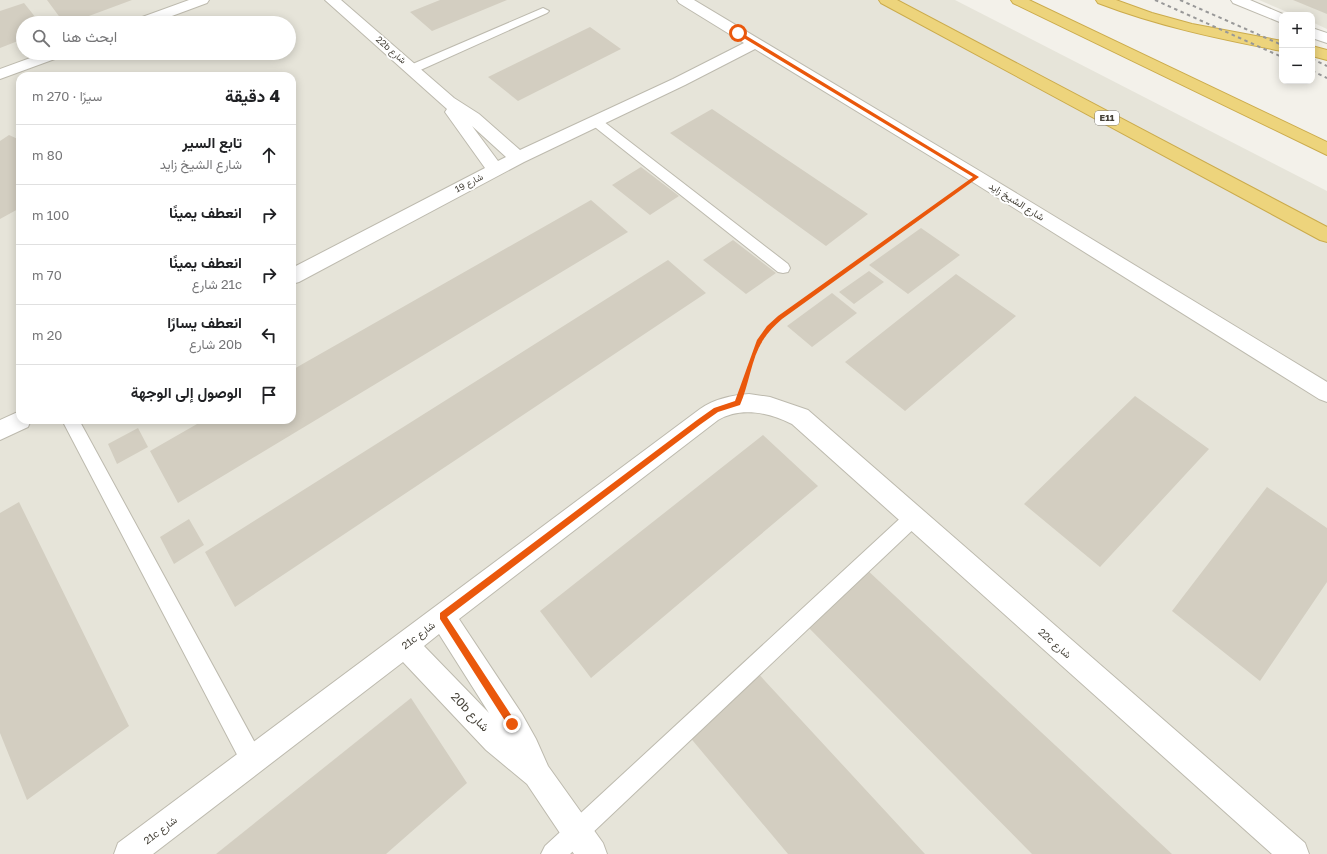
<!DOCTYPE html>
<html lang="ar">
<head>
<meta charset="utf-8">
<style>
  :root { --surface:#fff; --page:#f2f2f2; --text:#202124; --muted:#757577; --line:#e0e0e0 }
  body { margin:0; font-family:"Golos Text",Vazirmatn,sans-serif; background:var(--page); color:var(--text); direction:rtl }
  .controls { position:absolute; right:12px; top:12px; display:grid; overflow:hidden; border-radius:8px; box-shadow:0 2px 10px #0003 }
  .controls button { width:36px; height:36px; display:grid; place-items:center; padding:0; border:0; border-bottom:1px solid var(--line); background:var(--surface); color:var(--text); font:20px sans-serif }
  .stop { position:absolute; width:12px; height:12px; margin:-9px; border:3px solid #ea580c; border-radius:50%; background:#fff }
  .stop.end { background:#ea580c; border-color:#fff; box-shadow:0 1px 4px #0008 }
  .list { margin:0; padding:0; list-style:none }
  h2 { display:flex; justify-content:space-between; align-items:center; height:52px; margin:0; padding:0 16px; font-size:17px }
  h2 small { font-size:13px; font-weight:400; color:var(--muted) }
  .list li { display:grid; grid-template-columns:26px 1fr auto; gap:12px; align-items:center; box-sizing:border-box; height:60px; padding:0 16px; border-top:1px solid var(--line) }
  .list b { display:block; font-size:15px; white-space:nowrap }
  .list p { margin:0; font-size:13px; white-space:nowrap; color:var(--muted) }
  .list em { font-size:13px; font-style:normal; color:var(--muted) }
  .icon { flex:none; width:22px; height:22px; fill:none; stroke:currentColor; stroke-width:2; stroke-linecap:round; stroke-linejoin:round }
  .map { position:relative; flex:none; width:1327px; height:854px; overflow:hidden; direction:ltr }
  .search { position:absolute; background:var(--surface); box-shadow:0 2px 10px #0003; left:16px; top:16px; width:280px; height:44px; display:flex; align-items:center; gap:10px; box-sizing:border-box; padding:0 14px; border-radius:22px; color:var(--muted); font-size:15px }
  .panel { position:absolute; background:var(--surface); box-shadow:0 2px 10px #0003; left:16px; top:72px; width:280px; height:352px; border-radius:12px; direction:rtl }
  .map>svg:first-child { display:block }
</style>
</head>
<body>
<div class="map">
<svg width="1327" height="854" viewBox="0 0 1327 854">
  <rect width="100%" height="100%" fill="#f3f1ea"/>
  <path fill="#e6e4d9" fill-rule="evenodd" d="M0,0h955l372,191v663h-1327zM23,23h266v30h-266zM20,76h272v344h-272z
    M1259,0h68v29l-15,-7v-7h-18z"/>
  <path fill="#d3cec1" d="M47,0h85l-62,23h-6z
    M440,0h67l-75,31 -22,-19z
    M1293,0h34v14z
    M24,3l16,20h-17v16l-23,9v-37z
    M590,27l31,22 -103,52 -30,-24z
    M712,109l156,105 -42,32 -156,-113z
    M9,135l11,5v68l-20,11v-78z
    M641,167l38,29 -29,19 -38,-30z
    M591,200l37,32 -450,271 -28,-52 54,-31h88v-50z
    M921,228l39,27 -52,39 -39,-29z
    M733,240l43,33 -30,21 -43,-34z
    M668,260l38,33 -471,314 -30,-55z
    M869,271l15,11 -30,22 -15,-12z
    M956,274l60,42 -111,95 -60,-49z
    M832,293l25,20 -45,34 -25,-21z
    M1135,396l74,53 -109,118 -76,-63z
    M138,428l10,19 -31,17 -9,-20z
    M763,435l55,51 -227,192 -51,-67z
    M1267,487l60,41v54l-67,99 -88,-70z
    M19,502l110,224 -102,74 -27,-67v-220z
    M189,519l15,26 -30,19 -14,-27z
    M865,568l307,286h-140l-225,-228z
    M754,669l171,185h-137l-100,-119z
    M411,698l56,85 -81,71h-170z"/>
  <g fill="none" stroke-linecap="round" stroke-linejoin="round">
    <g stroke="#bdbaae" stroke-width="2">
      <path id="service" d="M543,8l6,3 -2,2 -131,59h-8l-2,-3 2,-3z
        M595,117l4,1 189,146 2,4 -2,4 -5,1 -5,-1 -187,-148 -2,-3 2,-3z
        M62,420h17l181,332 3,8 -3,8 -8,3 -8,-3z
        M913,510l6,2 3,6 -3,6 -349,330h-29l4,-8 362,-334z"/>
    </g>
    <g stroke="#bdbaae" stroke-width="2">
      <path id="minor" d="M189,0h20l-2,3 -54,20h-21l2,-3z
        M325,0h16l113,98 25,16 41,36 153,-71 71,-36 -65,-40 -2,-3h17l289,173 344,209v20l-8,-3 -348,-218 -216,-132 -70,36 -161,77 -225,120 -7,2v-16l193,-100 -40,-56 2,-3zM472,126l34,31 -8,4z
        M44,53h22l-3,3 -63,23v-10z
        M749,394l21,3 38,13 497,433 4,11h-37l-480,-430c-22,-11 -51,-18 -74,-4l-259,199 63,95 14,25 12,27 55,77 4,11h-33l-47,-70 -41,-34 -83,-88 -250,192h-39l4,-11 582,-434c14,-10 33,-14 49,-15zM439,634l50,79 -65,-67z
        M20,411v9h11l-3,7 -28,13v-20z"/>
    </g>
    <g stroke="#bdbaae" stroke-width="2">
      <path id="tertiary" d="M1231,0h19l35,15h-3v8l-49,-20z
        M1312,28l15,5v10l-15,-5z"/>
    </g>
    <g stroke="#cbab4c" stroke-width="2">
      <path id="motorway" d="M879,0h18l430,227v15l-7,-2 -439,-237z
        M1011,0h18l298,142v13l-314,-152z
        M1096,0h20l36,13 40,11 90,17v10c-63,-12 -124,-25 -184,-48z
        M1312,46l15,4v10l-15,-4z"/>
    </g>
    <path stroke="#bdb7a1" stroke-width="2" stroke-dasharray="1.5 1.5" stroke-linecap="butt" d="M919,218l37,-26"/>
    <path stroke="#bdb7a1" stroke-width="2.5" stroke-dasharray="2 2" stroke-linecap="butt" d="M746,376c7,-23 17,-42 34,-59l141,-100"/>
    <use href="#service" fill="#fff" fill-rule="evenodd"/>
    <use href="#minor" fill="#fff" fill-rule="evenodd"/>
    <use href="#tertiary" fill="#fff" fill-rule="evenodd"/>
    <use href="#motorway" fill="#edd47c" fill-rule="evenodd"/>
    <path stroke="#989898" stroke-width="2" stroke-dasharray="3.5 3.5" stroke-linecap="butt" d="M1155,0l127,57
      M1180,0l102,45
      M1312,59l15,7
      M1312,71l15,7"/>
  </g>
  <path fill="#ea580c" d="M737,32h3l239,145 -197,142c-7,6 -14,13 -19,21 -12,19 -14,45 -23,65l-22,7 -17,12 -254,193 68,104 1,3 -4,4 -3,-1 -69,-108v-6l257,-193 17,-12 21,-7 22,-61 10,-14 11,-10 195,-139 -236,-143z"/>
  <g text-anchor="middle" stroke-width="4" stroke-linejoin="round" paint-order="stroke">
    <g font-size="9" fill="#464239" stroke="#fff">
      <text transform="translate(391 50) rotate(41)" y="3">22b شارع</text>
      <text transform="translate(469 183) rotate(-28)" y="3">شارع 19</text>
    </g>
    <rect fill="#fff" stroke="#7e7b74" stroke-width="1" x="1095" y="111" width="24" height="14" rx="3"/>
    <g font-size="9" font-weight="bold" fill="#464239">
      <text x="1107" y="121">E11</text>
    </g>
    <g font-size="10" fill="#464239" stroke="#fff">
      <text transform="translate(1017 201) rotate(32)" y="4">شارع الشيخ زايد</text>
      <text transform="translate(418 635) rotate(-37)" y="4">21c شارع</text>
      <text transform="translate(1055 643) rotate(41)" y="4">22c شارع</text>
      <text transform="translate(160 830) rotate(-37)" y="4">21c شارع</text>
    </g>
    <g font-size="12" fill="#464239" stroke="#fff">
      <text transform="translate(470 712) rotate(46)" y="4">20b شارع</text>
    </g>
  </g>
</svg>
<div class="controls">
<button>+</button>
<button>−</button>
</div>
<div class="stop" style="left:738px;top:33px"></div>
<div class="stop end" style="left:512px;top:724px"></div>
<div class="search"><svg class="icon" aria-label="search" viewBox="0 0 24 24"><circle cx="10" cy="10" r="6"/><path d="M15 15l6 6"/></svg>ابحث هنا</div>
<section class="panel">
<h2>4 دقيقة<small>سيرًا · 270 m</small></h2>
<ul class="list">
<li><svg class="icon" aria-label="ahead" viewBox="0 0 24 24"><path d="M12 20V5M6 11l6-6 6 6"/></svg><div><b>تابع السير</b><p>شارع الشيخ زايد</p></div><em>80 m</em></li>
<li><svg class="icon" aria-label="right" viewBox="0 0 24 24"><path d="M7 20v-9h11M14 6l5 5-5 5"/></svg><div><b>انعطف يمينًا</b></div><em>100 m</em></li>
<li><svg class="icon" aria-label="right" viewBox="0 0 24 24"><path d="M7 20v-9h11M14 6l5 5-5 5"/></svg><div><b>انعطف يمينًا</b><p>21c شارع</p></div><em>70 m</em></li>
<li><svg class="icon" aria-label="left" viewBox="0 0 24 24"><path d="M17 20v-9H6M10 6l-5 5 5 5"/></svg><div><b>انعطف يسارًا</b><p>20b شارع</p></div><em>20 m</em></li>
<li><svg class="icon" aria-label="arrive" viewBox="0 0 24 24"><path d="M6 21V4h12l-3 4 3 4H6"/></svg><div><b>الوصول إلى الوجهة</b></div></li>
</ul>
</section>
</div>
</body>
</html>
